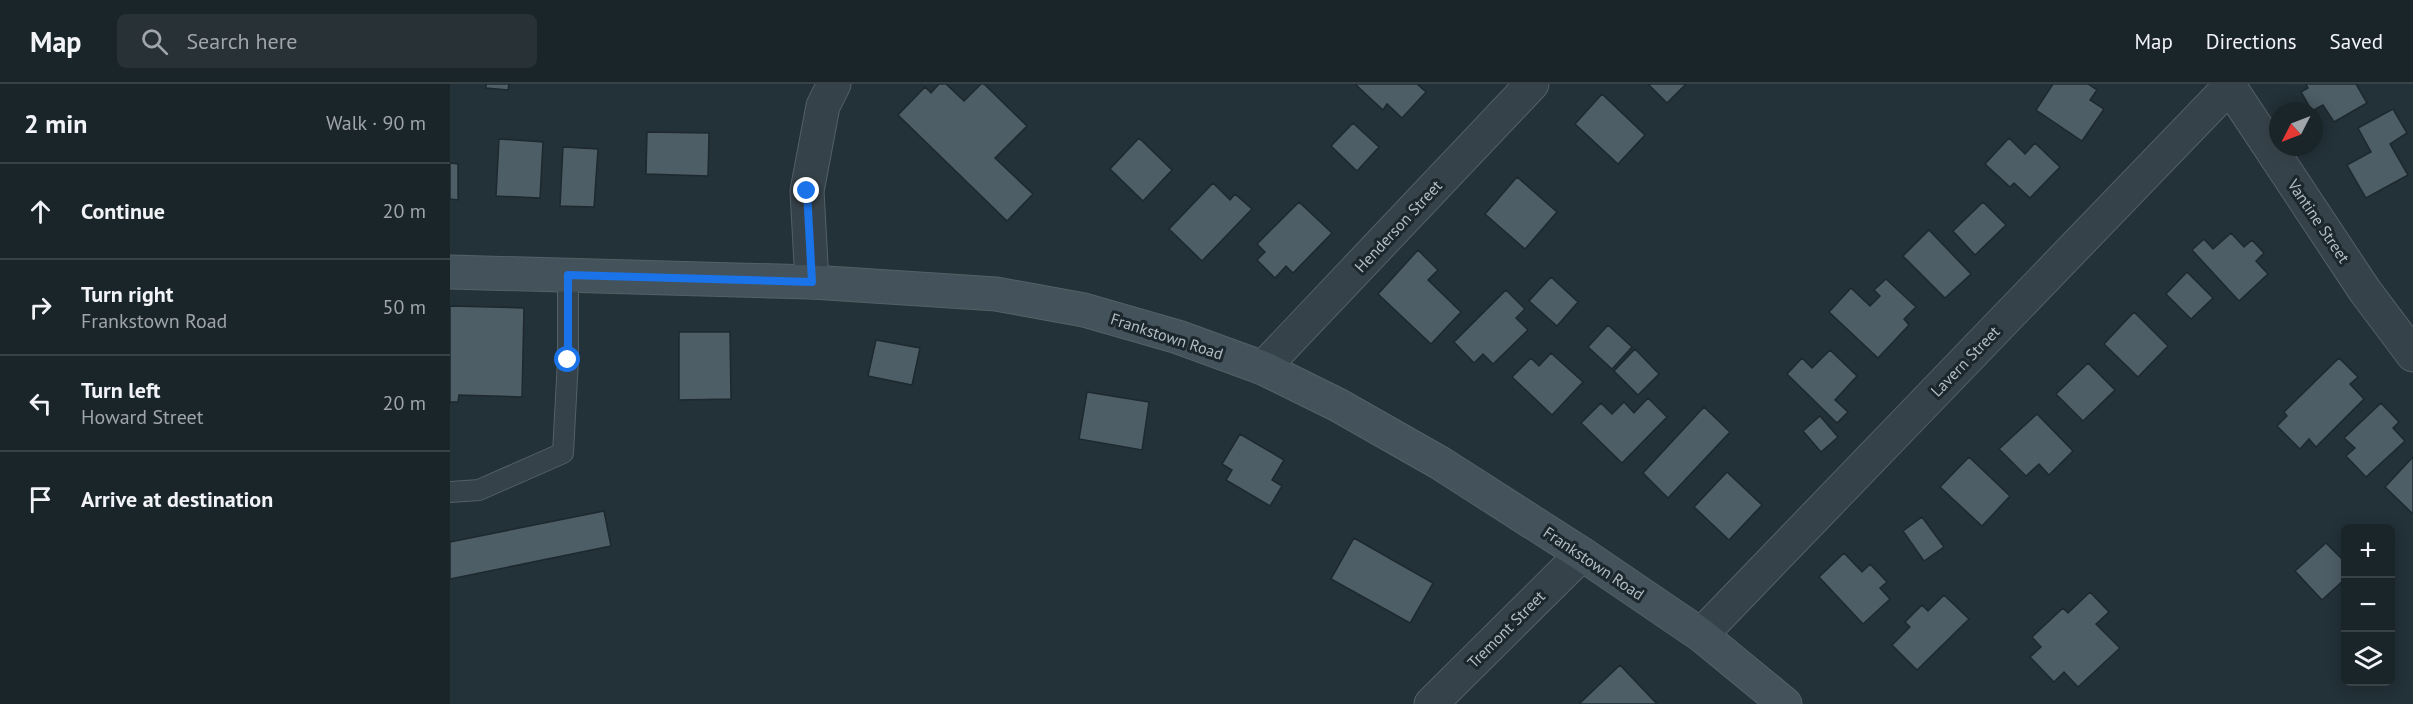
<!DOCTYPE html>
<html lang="en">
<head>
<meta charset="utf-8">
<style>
  :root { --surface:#1a252a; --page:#273136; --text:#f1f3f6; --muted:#9fa5a8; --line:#384247 }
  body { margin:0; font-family:"PT Sans",sans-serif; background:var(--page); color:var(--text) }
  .controls { position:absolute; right:18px; bottom:18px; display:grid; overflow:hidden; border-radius:9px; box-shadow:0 3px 15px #0003 }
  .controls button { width:54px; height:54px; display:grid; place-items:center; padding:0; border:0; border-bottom:2px solid var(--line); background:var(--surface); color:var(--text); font:30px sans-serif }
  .compass { position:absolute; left:1819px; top:18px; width:54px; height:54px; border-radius:50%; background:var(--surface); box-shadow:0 3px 15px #0003; rotate:228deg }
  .stop { position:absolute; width:18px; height:18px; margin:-14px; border:4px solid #1a73e8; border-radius:50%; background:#fff }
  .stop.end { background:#1a73e8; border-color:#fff; box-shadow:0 2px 6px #0008 }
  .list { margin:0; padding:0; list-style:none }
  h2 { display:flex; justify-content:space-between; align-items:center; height:78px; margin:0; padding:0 24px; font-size:26px }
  h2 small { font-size:20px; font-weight:400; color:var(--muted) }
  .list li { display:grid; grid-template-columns:39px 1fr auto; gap:18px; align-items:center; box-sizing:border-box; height:96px; padding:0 24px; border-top:2px solid var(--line) }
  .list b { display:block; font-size:22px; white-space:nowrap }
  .list p { margin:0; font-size:20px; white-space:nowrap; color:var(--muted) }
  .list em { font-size:20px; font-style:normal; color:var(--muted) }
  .icon { flex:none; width:33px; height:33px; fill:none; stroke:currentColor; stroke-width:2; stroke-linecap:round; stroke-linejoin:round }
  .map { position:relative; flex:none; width:1963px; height:620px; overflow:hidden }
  header { display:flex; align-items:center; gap:36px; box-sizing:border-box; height:84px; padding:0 30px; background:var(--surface); border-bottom:2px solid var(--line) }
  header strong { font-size:28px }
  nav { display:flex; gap:33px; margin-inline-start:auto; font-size:21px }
  .search { width:420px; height:54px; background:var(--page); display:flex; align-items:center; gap:15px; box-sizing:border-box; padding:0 21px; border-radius:9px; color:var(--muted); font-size:22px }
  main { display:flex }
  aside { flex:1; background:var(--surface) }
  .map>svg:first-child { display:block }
</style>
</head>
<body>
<header>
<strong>Map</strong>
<div class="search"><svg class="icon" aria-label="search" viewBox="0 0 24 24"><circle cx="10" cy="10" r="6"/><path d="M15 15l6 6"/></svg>Search here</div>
<nav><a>Map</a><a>Directions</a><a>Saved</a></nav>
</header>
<main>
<aside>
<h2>2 min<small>Walk · 90 m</small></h2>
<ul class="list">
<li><svg class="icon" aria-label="ahead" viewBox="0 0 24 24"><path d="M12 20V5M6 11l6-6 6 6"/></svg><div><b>Continue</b></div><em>20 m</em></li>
<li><svg class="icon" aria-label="right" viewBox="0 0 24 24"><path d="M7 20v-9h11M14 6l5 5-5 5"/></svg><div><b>Turn right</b><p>Frankstown Road</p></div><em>50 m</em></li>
<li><svg class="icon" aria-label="left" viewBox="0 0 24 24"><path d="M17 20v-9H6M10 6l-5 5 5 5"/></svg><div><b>Turn left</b><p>Howard Street</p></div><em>20 m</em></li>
<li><svg class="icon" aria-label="arrive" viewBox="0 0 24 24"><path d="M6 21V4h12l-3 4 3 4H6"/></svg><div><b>Arrive at destination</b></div></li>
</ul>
</aside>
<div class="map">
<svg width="1963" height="620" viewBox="0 0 1963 620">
  <rect width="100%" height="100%" fill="#233138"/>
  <path fill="#4e5e67" stroke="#1d292f" stroke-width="1.5" d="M36,0h23l-1,6 -22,-2z
    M489,0h7l18,17 17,-17h3l43,42 -32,32 38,36 -26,27 -109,-106 27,-28 6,6z
    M905,0h62l9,8 -24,26 -15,-14 -4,6z
    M1198,0h38l-19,19z
    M1603,0h35l9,6 -7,10 14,9 -22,32 -46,-31z
    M1856,0h50l11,19 -33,19 -11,-17 -11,6 -11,-19 7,-4z
    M1152,10l43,41 -27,29 -43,-40z
    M1943,25l14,24 -17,11 18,31 -42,23 -19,-33 24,-13 -13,-24z
    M903,39l26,24 -22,24 -26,-25z
    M197,48l62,1 -1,43 -62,-2z
    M689,54l33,32 -29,31 -33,-32z
    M1559,54l16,16 10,-11 25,24 -30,31 -16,-15 -4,4 -25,-23z
    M49,55l44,3 -3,56 -44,-2z
    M113,63l35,2 -4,58 -34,-1z
    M0,79l8,1v36l-8,-1z
    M1067,93l40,35 -32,37 -40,-35z
    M763,99l17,17 5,-6 17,15 -50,52 -33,-32z
    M849,118l33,31 -39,40 -7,-7 -11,12 -18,-18 8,-8 -8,-8z
    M1533,118l23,23 -31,30 -22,-24z
    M1479,146l42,44 -26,24 -42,-42z
    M1781,149l13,14 8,-7 12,13 -8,8 12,13 -29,27 -47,-51 12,-11 9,10z
    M968,166l20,20 -10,10 33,32 -30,32 -53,-50z
    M1737,188l26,26 -22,21 -25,-25z
    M1101,193l27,25 -21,24 -28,-25z
    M1436,195l30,28 -12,12 5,6 -31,33 -49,-46 22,-24 19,18 10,-10 -6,-6z
    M1056,206l19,19 -9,9 12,12 -35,34 -10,-10 -9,9 -20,-21z
    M0,222l74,2 -2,89 -63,-2 -1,7h-8z
    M1684,228l34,34 -30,31 -34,-33z
    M1158,241l24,22 -20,22 -24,-22z
    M229,248h51l1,67 -52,1z
    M426,256l44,8 -8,37 -44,-9z
    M1185,265l24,25 -21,21 -24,-24z
    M1380,266l27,26 -22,24 13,12 -11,11 -50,-49 15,-16 10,10z
    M1101,269l32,29 -31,33 -40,-38 19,-19 8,8z
    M1889,274l19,19 -8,7 14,15 -48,48 -7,-8 -9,10 -23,-23 10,-10 -3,-4z
    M1638,279l27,27 -32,31 -27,-27z
    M637,308l62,10 -7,48 -63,-11z
    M1198,314l19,19 -45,46 -41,-40 20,-20 11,11 12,-12 10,11z
    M1931,319l18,19 -6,6 12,13 -39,36 -20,-21 9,-8 -11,-10z
    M1254,323l26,25 -62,66 -25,-25z
    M1587,330l36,37 -24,24 -10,-11 -13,12 -27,-27z
    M1370,332l18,21 -17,15 -18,-21z
    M790,350l44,26 -12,20 10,6 -12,20 -44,-26 6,-10 -10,-6z
    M1519,373l41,39 -28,30 -42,-39z
    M1963,373v57l-28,-27z
    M1277,388l35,33 -33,35 -35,-33z
    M154,427l7,35 -161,33v-37z
    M1472,433l22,30 -20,14 -21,-30z
    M904,454l79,45 -23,40 -79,-44z
    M1876,459l20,20v15l-24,22 -27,-29z
    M1394,469l18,19 8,-8 17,18 -7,6 10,11 -27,25 -44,-47z
    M1640,508l19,20 -13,12 24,24 -42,39 -14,-15 -10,10 -24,-25 11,-10 -9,-10 31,-29 5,5z
    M1494,511l25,24 -52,51 -25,-25 18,-18 -5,-5 17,-17 6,6z
    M1170,581l37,39h-78z"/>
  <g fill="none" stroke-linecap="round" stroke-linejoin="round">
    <g stroke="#546066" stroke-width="22">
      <path id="lane" d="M0,408l29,-2 84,-37 5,-93v-85"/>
    </g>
    <g stroke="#546066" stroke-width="35">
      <path id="street" d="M1778,0l137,207 48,64
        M362,198l-5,-91 16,-85 11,-22
        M813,284l269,-284
        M1251,551l528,-548
        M981,620l151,-150"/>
    </g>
    <g stroke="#546066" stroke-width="35">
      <path id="secondary" d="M0,188l362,10 184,12 88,16 94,27 85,31 75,37 102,58 142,91 119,81 84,69"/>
    </g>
    <use href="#lane" stroke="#364249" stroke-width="20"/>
    <use href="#street" stroke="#364249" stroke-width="33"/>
    <use href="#secondary" stroke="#44525b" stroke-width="33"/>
  </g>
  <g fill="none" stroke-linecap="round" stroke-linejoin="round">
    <path stroke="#1a73e8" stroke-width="8" d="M118,276v-85l244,7 -5,-91"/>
  </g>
  <g text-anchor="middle" stroke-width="6" stroke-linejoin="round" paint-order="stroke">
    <g font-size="16" fill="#b1bdc5" stroke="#1b272d">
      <text transform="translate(1869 137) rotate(56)" y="6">Vantine Street</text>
      <text transform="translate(948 142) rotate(-47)" y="6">Henderson Street</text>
      <text transform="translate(717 252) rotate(18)" y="6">Frankstown Road</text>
      <text transform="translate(1515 277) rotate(-46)" y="6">Lavern Street</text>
      <text transform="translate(1144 479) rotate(34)" y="6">Frankstown Road</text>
      <text transform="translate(1056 545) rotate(-45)" y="6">Tremont Street</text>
    </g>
  </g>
</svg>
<div class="controls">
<button>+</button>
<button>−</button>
<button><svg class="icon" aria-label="layers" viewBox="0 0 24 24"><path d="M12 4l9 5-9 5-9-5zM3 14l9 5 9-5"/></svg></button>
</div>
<svg class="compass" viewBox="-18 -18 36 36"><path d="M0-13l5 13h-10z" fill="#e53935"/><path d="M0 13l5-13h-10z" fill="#9fa5a8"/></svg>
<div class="stop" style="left:118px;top:276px"></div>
<div class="stop end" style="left:357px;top:107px"></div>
</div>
</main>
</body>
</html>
